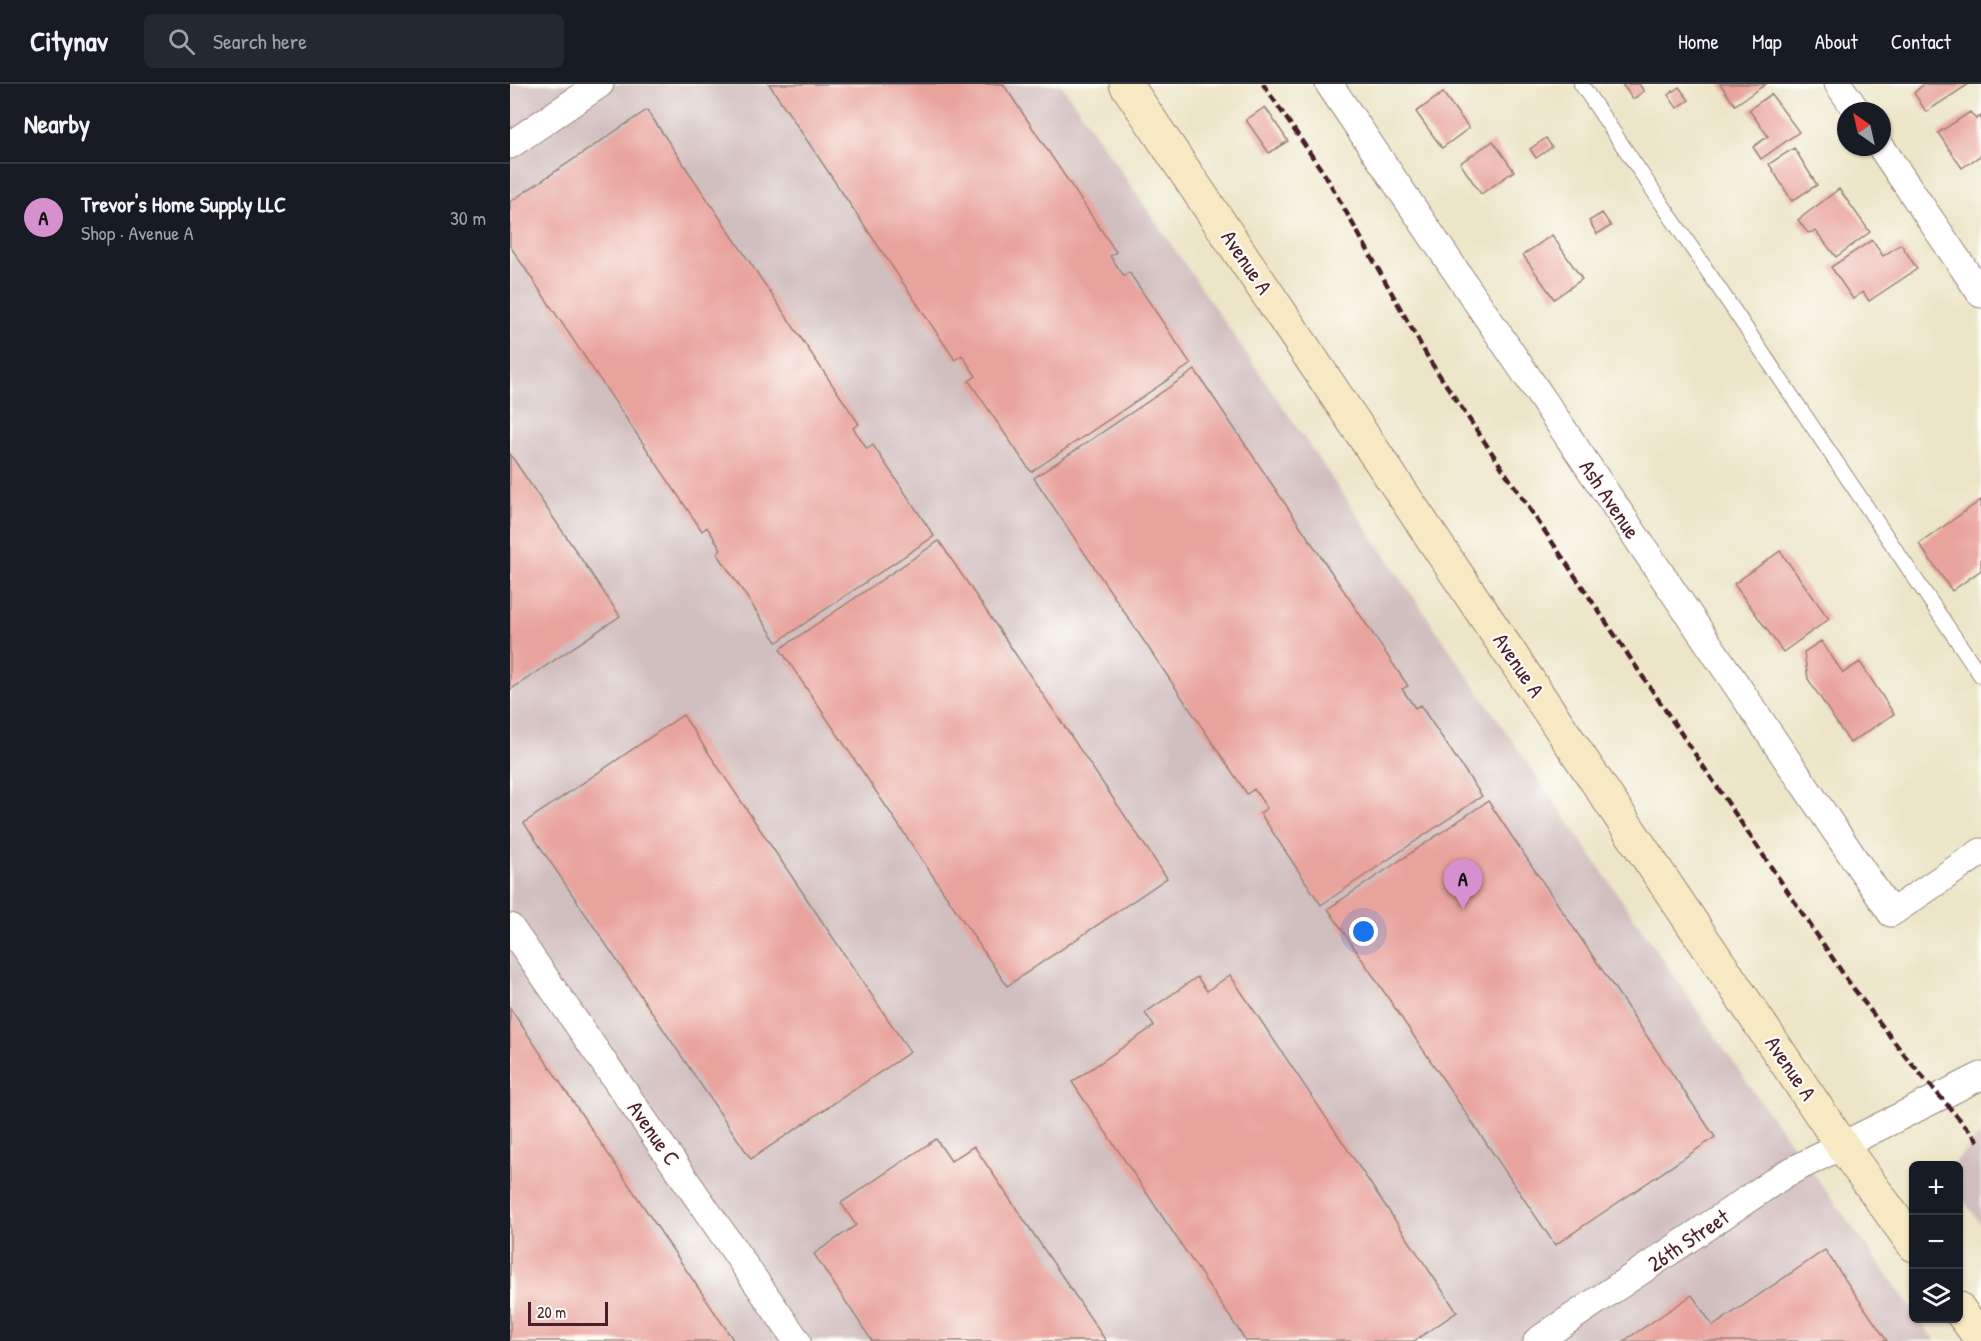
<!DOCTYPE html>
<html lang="en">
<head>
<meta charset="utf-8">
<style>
  :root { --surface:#171b24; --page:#242831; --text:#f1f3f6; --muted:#9ea1a6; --line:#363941; --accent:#d690ce }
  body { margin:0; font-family:"Patrick Hand",sans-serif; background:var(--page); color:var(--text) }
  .controls { position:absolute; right:18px; bottom:18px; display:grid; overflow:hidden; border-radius:9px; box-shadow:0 2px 4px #0004 }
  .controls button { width:54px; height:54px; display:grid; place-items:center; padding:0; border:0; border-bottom:2px solid var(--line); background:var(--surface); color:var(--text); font:30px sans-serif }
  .compass { position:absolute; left:1327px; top:18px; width:54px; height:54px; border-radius:50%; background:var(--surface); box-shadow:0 2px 4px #0004; rotate:326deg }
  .scale { position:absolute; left:18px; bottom:15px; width:80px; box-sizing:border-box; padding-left:6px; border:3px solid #4a1f2b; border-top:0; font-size:16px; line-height:21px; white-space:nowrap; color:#4a1f2b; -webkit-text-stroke:4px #fdfcf7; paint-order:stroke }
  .you { position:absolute; left:854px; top:848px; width:21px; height:21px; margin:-15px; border:4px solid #fff; border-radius:50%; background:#1a73e8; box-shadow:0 0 0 9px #1a73e833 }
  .badge { display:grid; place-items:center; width:39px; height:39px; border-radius:50%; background:var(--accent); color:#111; font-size:20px; font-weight:700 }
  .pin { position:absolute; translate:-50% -50px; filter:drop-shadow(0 2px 3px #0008) }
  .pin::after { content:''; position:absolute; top:32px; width:21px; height:18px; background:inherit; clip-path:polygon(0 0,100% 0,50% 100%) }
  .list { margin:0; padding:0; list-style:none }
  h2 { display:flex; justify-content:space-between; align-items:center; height:78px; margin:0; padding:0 24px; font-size:26px }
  h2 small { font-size:20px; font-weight:400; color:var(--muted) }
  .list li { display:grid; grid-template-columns:39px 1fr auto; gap:18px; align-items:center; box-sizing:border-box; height:108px; padding:0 24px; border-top:2px solid var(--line) }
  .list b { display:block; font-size:22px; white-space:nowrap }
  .list p { margin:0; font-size:20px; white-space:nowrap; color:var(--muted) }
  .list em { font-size:20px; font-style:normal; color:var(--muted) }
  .icon { flex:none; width:33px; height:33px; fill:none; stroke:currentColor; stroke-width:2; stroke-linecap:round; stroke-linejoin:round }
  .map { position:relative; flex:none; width:1471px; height:1257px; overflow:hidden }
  header { display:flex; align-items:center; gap:36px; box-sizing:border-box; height:84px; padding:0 30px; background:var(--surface); border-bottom:2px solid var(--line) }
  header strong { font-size:28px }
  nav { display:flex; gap:33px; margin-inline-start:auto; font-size:21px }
  .search { width:420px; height:54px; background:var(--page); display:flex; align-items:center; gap:15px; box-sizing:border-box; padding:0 21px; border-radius:9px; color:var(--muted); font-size:22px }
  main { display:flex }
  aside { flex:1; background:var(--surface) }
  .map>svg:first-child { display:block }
</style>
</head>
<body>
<header>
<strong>Citynav</strong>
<div class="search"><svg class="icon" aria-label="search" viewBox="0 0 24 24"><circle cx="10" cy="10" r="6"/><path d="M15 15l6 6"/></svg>Search here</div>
<nav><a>Home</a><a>Map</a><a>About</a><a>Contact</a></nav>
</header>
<main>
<aside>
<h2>Nearby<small></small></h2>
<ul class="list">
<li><span class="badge">A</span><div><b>Trevor's Home Supply LLC</b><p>Shop · Avenue A</p></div><em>30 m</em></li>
</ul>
</aside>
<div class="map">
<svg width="1471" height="1257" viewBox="0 0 1471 1257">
  <rect width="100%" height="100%" fill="#fdfcf7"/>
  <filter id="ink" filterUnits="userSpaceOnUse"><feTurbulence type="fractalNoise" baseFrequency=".0167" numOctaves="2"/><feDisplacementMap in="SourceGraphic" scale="12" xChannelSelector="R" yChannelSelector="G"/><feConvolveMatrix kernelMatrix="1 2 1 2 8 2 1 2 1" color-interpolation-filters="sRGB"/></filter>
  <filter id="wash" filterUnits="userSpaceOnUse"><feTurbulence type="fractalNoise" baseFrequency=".008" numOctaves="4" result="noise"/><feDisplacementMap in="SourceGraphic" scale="24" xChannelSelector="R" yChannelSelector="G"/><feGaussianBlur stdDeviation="1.35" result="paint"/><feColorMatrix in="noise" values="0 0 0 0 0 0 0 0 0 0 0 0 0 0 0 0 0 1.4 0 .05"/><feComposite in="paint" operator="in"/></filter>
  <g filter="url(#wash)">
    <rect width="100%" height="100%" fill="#ece5c7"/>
    <path fill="#d1bfbf" d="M0,0h551l692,1007 160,219 1,8 5,1 17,22h-1426z
      M1471,1050v91l-22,-31 -1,-28 -6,-1z"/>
    <g id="blocks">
      <path fill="#e9a39d" d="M259,0h234l113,168 -6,4 14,20 5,-4 62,92 -160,108 -62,-91 7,-5 -14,-21 -7,5z
        M1112,0h17l5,7 -11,8z
        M1210,0h46l-31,21z
        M1414,0h45l-43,28 -12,-19z
        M1169,3l10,13 -12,8 -9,-13z
        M933,9l26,35 -27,20 -26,-36z
        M1261,10l28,38 -38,27 -8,-12 15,-11 -19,-26z
        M755,23l23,34 -19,12 -23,-33z
        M137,26l212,314 -6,4 14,21 6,-4 61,91 -157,106 -60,-89 4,-4 -14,-22 -5,4 -192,-285v-44z
        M1460,28l6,7 5,-3v39l-19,13 -24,-35z
        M1036,54l6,9 -16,11 -6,-9z
        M983,57l21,30 -33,23 -21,-31z
        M1284,64l23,37 -25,16 -23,-37z
        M1329,105l31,43 -34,25 -20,-26 -8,2 -10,-13z
        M1092,129l9,13 -14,8 -8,-13z
        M1042,151l30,44 -28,20 -31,-44z
        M1362,156l11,16 18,-12 16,25 -48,32 -6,-9 -10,7 -22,-32z
        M685,286l213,316 -6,3 13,19 5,-3 62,91 -161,109 -61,-92 7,-5 -13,-19 -7,5 -213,-316z
        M0,370l110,162 -110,74z
        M1471,416v70l-29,21 -33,-47z
        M429,457l228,337 -160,108 -227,-337z
        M1270,467l49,68 -46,33 -49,-68z
        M1311,557l22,32 17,-11 34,52 -44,29 -42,-64 -4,-27z
        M173,631l227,337 -159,107 -227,-336z
        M978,717l227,336 -160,108 -227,-336z
        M720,891l227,337 -43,29h-168l-174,-259 82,-56 -9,-13 52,-36 10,14z
        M0,924l224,333h-224z
        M426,1055l15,22 23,-15 132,195h-234l-58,-87 42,-29 -15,-22z
        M1315,1166l62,91h-263l68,-46 21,31z"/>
    </g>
  </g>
  <g filter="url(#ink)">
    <use href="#blocks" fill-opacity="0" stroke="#9b8279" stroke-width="1.5"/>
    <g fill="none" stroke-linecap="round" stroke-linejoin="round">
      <g stroke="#9b8279" stroke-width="16">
        <path id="service" d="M1071,0l400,592"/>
      </g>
      <g stroke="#9b8279" stroke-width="29">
        <path id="minor" d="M819,0l562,829 90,-61
          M1328,0l19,27
          M0,61l90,-61
          M1371,63l100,147
          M0,843l287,414
          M1027,1257l248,-167 196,-98"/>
      </g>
      <g stroke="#9b8279" stroke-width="35">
        <path id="secondary" d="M616,0l715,1060 73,101
          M1448,1224l23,31"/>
      </g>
      <use href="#service" stroke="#fff" stroke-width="14"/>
      <use href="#minor" stroke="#fff" stroke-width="27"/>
      <use href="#secondary" stroke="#f6e9c3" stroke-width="33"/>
      <path stroke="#4a1f2b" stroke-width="4.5" stroke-dasharray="9 4.5" stroke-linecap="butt" d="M753,0l64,94 103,183 418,620 57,75 76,88"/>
    </g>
  </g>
  <g text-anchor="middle" stroke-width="4.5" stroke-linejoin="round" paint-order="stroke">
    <g font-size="22" fill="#4a1f2b" stroke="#fdfcf7">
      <text transform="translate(737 178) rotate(56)" y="8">Avenue A</text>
      <text transform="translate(1100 415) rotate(56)" y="8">Ash Avenue</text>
      <text transform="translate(1009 581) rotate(56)" y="8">Avenue A</text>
      <text transform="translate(1281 984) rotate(56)" y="8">Avenue A</text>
      <text transform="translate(144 1049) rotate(55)" y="8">Avenue C</text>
      <text transform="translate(1178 1156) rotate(-34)" y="8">26th Street</text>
    </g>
  </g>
</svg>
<div class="controls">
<button>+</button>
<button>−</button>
<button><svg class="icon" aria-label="layers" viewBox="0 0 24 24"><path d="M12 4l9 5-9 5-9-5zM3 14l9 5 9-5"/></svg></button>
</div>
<svg class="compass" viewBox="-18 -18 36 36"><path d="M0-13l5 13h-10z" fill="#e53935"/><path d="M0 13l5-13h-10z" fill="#9ea1a6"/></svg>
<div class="scale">20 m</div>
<div class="you"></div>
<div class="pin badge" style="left:953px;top:825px">A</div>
</div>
</main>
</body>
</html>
